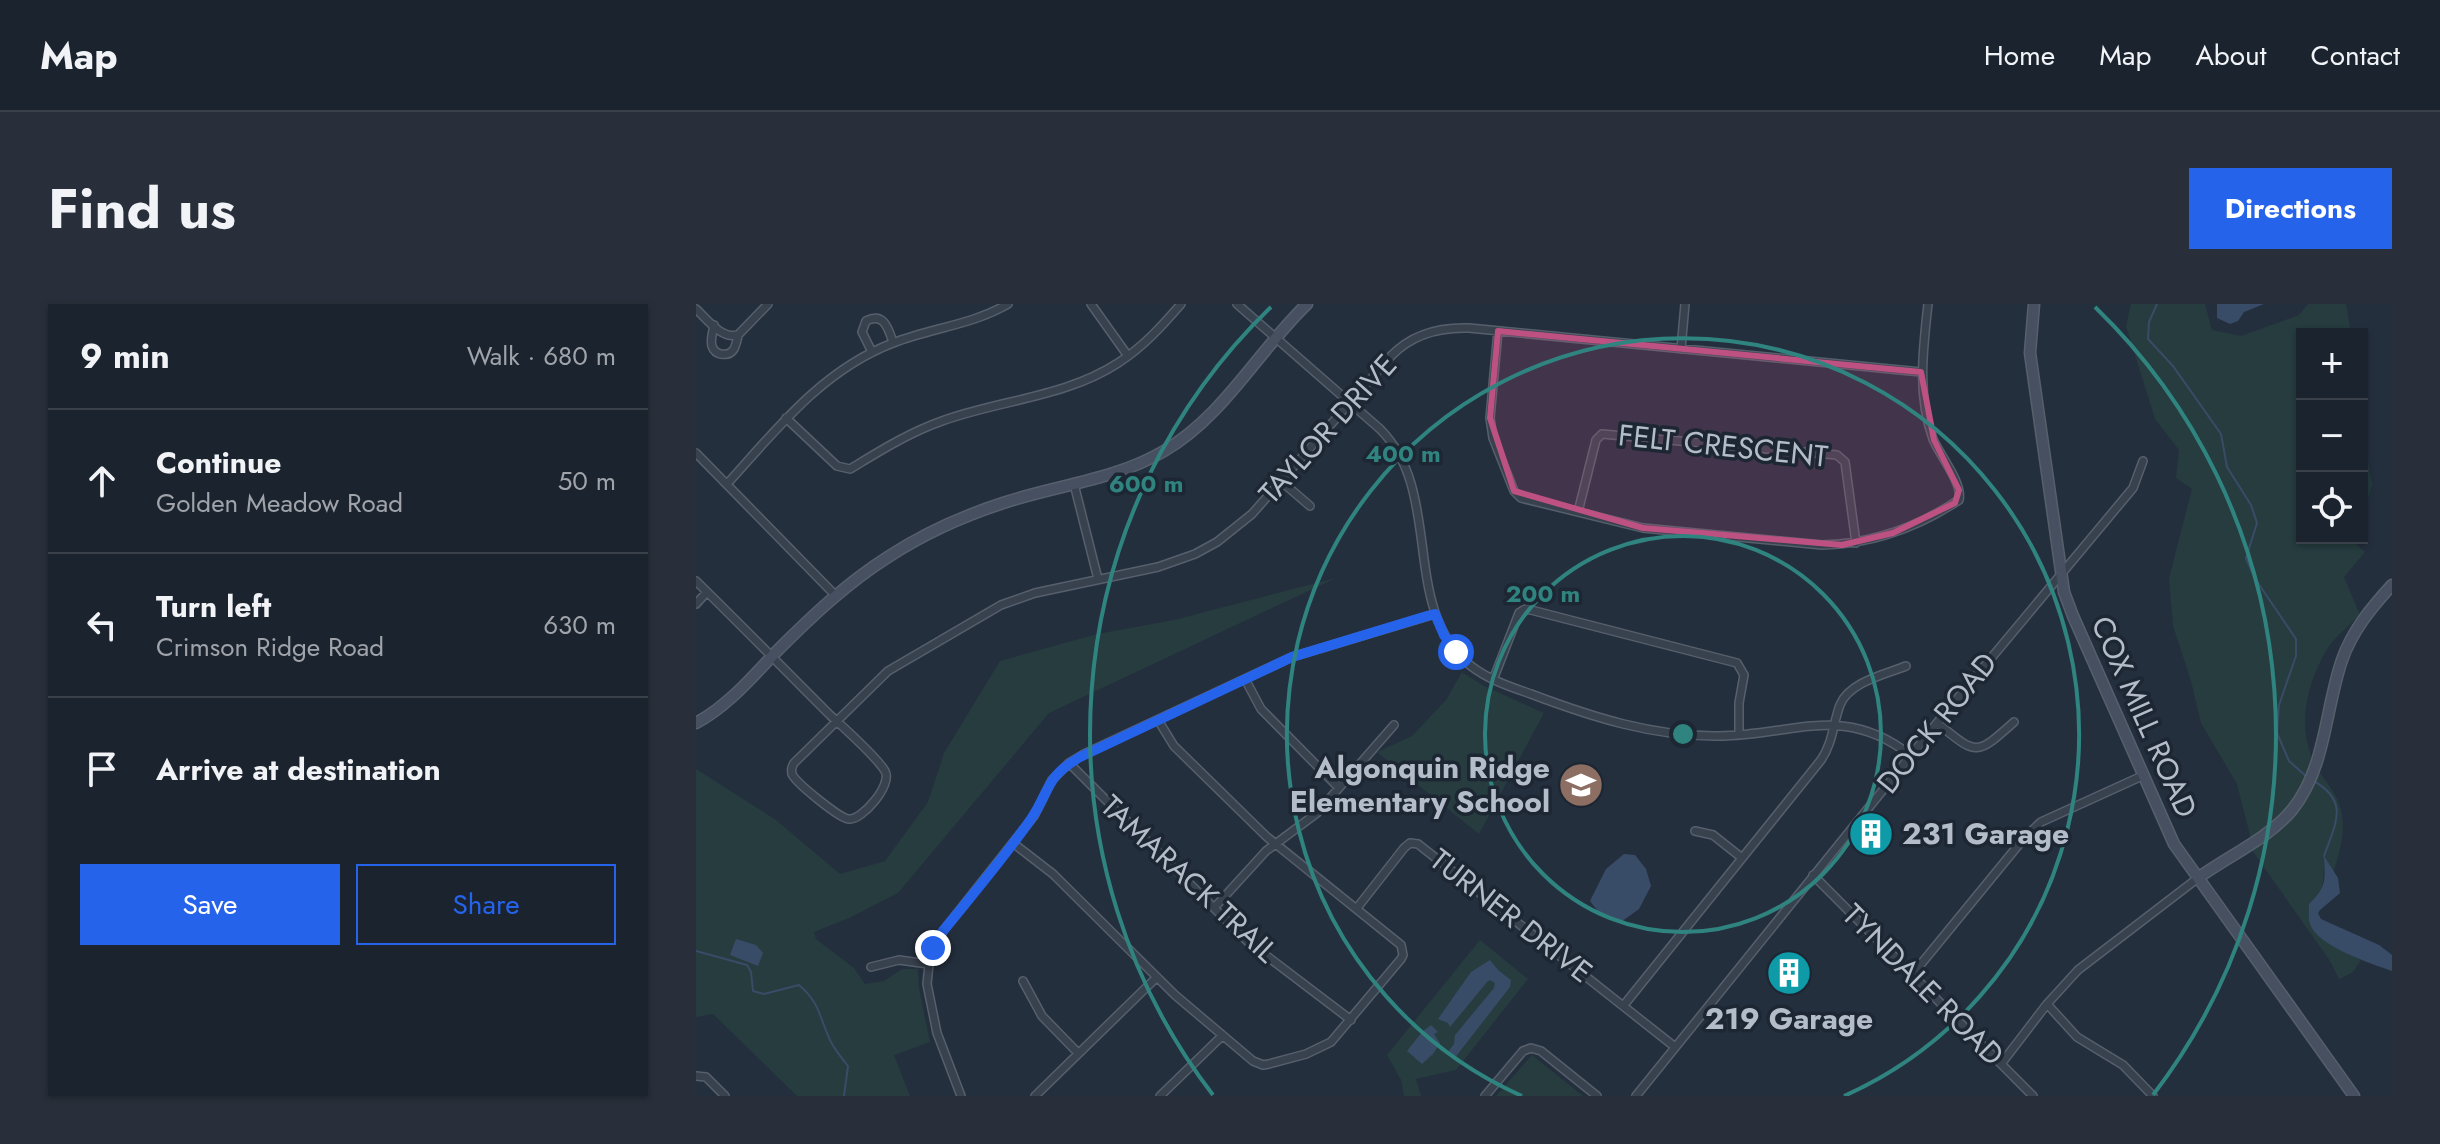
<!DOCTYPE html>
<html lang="en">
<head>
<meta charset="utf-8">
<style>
  :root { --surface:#1b232e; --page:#282f3a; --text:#f1f3f6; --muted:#a0a4aa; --line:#39404a; --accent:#2563eb }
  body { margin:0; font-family:Jost,sans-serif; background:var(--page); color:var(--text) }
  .controls { position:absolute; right:24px; top:24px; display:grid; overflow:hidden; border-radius:0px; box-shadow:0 2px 6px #0004 }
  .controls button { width:72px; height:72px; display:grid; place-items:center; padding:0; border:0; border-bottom:2px solid var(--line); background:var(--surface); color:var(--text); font:40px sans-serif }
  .stop { position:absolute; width:24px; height:24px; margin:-18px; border:6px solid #2563eb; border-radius:50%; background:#fff }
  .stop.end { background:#2563eb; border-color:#fff; box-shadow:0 2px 8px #0008 }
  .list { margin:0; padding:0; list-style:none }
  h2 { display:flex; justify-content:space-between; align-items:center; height:104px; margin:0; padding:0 32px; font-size:34px }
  h2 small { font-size:26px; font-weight:400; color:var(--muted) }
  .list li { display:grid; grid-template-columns:52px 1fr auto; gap:24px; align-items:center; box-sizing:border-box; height:144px; padding:0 32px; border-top:2px solid var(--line) }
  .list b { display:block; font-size:30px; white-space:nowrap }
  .list p { margin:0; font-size:26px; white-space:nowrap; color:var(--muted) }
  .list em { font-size:26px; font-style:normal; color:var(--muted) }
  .actions { display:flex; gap:16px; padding:24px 32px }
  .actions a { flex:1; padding:18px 0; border:2px solid var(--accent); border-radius:0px; text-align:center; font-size:28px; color:var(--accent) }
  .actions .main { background:var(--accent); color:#fff }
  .icon { flex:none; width:44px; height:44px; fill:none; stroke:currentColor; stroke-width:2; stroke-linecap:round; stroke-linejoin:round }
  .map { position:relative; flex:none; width:1696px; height:792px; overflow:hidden; border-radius:0px }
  header { display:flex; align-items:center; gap:48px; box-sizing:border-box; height:112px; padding:0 40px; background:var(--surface); border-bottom:2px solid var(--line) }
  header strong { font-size:38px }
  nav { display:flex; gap:44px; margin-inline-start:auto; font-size:28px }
  .intro { display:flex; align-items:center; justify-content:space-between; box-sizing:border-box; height:192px; padding:0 48px }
  h1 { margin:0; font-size:56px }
  .button { padding:20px 36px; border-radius:0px; background:var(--accent); color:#fff; font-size:28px; font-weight:700 }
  main { display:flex; gap:48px; padding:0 48px }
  aside { flex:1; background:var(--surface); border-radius:0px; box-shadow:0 2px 6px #0004 }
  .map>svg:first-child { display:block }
</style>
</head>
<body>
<header>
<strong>Map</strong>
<nav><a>Home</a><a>Map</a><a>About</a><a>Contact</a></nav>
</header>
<div class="intro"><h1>Find us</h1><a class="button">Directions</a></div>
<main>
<aside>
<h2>9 min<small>Walk · 680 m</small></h2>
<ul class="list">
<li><svg class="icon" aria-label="ahead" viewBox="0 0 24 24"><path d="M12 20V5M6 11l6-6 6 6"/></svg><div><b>Continue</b><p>Golden Meadow Road</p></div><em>50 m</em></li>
<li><svg class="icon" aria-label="left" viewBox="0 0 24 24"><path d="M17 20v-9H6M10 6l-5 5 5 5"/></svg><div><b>Turn left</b><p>Crimson Ridge Road</p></div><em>630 m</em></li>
<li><svg class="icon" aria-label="arrive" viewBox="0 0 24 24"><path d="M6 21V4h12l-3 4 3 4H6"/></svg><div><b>Arrive at destination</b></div></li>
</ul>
<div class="actions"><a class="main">Save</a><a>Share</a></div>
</aside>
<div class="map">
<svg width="1696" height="792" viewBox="0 0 1696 792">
  <rect width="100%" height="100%" fill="#242f3e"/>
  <path fill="#263c3f" d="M1435,0h74l7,26 29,6 58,-21 9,-11h38l5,30h-49v204h54l1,7 8,7 -21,25 16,38c-10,10 -23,20 -31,31 -21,34 -32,75 -17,112 5,14 16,24 23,37 14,26 7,51 -2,78l-9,-15c1,25 -5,49 -9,75l46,27 -8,12 -14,7 -9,-18 -81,-115 1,-11 -13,-51 -36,-61 -10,-42 -18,-55 -4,-48 23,-89 -16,-11 3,-28 -24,-31 -29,-93z
    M1666,122l10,59 -10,33z
    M640,274l-287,135 -151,180 -49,25 -35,14 2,7 38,29 11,16 19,-3 18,-12h16l1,19 11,54 -36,13 16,41h-113l-84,-82 -17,3v-248l80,51 64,54 45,-13 43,-59 16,-49 56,-92 97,-27 77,-14z
    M766,368l22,14 60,27 -65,121 -102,-82 35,-16 34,-36z
    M784,636l48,39 -72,91 -40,9 5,17h-17l-3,-16 -14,-25z
    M836,751l51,41h-87z"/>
  <path fill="#394c67" d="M1521,0h47l-20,8 -6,9 -8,3 -13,-6z
    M928,550l11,1 11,14 5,17 -12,23 -18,13c-15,-2 -23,-10 -31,-21l16,-32z
    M1628,552l14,22 2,15 -20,17 -2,3 3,6 58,26 13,10v16c-20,-7 -75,-25 -82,-47 -2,-6 -1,-14 -1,-20 18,-17 16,-24 15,-48z
    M40,635l20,6 7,8 -5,13 -28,-11z
    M794,656l8,10 13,10 -1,7 -56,72 -7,-6 7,-9 1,-9 39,-47 1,-5 -5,-3 -3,2 -37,45 -2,-4 -10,-4 33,-47z
    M735,721l7,7 -4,2 6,9 -7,11 -11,10 -15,-13 15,-19z"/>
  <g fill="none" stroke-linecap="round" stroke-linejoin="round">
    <path stroke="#394c67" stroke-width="2" d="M1461,0l-8,18 -1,17 25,27 48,68 6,33 24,38 6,18 -11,35 8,19 42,62v17l-17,49 -2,28 12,28 18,16
      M1616,476c38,21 24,42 12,76
      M0,647l51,14 4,7 2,19 11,3 35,-9c21,18 20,31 31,55 4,9 12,18 18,26l-4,30"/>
    <g stroke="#565f6c" stroke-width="10">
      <path id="street" d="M395,0l37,52
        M541,0l143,125c65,65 19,180 91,237 18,14 40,21 60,28 61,23 123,43 188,42 75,-1 125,-33 191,19
        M0,5c12,11 25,30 42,26l30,-31
        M18,21c-1,6 -4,15 -2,21 3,10 17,11 22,3 1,-2 4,-11 4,-14
        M802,27l-8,87 3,20 21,53 7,7 122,30 179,17c49,-1 96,-18 137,-45 4,-17 -19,-44 -26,-61 -16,-44 -10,-90 -5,-135
        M985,45l4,-45
        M176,48l-10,-20 4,-11c18,-9 22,7 27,21
        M90,114l51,48 13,3c30,-18 58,-36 92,-48 58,-21 124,-24 176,-58 25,-16 44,-37 63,-59
        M0,149l139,142
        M585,177l29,25
        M31,180c49,-54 95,-114 166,-141 38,-15 79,-18 115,-39
        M378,180l24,95
        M882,208l18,-72 6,-6 235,21 8,7 11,81
        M0,277c45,44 89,89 134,134 14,13 46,41 55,56 8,14 -24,50 -36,48 -9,0 -54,-37 -57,-45 -1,-5 0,-7 2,-11l94,-92 113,-66 34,-12 123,-26 37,-13 22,-12 35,-28 139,-158c21,-22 48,-29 78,-28l452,44
        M0,300l11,-12
        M549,375l16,30 78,79
        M797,376l26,-67 6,-4 6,1 206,53 7,12 -5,28v32
        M1241,419c40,32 38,34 77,-1
        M373,459l178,178 104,79
        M999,527l18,4 29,23
        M317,539l40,31 122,121 78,66 10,4 6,-1 37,-10 25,-12 70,-83 2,-4 -2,-10 -134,-108 -93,-91 -16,-26
        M1117,571l220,221
        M518,604l52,-57 51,-38 77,-88
        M661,604l47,-60 6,-5 8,1 257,203
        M175,663l28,-7 29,4
        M1216,671l113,-138 16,-15 101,-46
        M327,677l19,35 36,37
        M1351,700l30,33 46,28 30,31
        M928,701l197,-245c12,-17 12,-37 19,-55 9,-23 46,-31 66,-39
        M1305,760l46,-60 31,-34 120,-92
        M0,772l10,1 19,19
        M265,792l-24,-63 -10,-49 3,-29 13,-24 91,-115 18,-36 17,-17 15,-9 208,-97 143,-43
        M339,792l122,-119
        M464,792l62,-60
        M789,792l38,-45 8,-3 10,3 56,45
        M940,792l301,-373 196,-235 10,-27"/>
    </g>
    <g stroke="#565f6c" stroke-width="13">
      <path id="secondary" d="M1338,0l-4,49 34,239 9,24 101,228 180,252
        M0,419c32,-17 56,-46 81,-72 35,-35 70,-68 111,-94 35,-23 75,-41 115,-54 54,-18 112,-23 161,-52 60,-35 94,-100 143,-147
        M1502,574c30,-22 70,-39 94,-68 34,-42 33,-101 50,-150 10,-29 29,-52 50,-75"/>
    </g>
    <use href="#street" stroke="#38414e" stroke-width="7"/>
    <use href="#secondary" stroke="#465061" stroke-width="10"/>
  </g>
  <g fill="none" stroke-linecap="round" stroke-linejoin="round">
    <path stroke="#2563eb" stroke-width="10" d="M237,644l10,-17c30,-37 61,-73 88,-112 20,-29 13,-41 49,-62l212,-100 135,-41 8,-2 9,21 12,17"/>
  </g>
  <path fill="#bd5182" fill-opacity="0.2" stroke="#bd5182" stroke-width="6" stroke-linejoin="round" d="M802,27l423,41 13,68 25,50 -4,13 -62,30 -51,12 -199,-17 -129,-37 -24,-73z"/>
  <g fill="none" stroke="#308480" stroke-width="4">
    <circle cx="987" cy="430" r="198"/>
    <path d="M826 792A396 396 0 1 1 1148 792"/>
    <path d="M517 791A593 593 0 0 1 575 3M1399 3A593 593 0 0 1 1457 791"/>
  </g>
  <defs>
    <g id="school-disc" transform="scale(2.3)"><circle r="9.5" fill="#8d6e63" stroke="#1d2633"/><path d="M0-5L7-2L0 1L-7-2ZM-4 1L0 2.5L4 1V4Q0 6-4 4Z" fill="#fff"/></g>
    <g id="building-disc" transform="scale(2.3)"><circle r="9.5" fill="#0f9aa8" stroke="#1d2633"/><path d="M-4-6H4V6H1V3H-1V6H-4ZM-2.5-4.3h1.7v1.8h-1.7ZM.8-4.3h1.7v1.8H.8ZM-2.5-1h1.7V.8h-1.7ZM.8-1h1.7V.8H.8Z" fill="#fff"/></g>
  </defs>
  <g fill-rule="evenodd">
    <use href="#school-disc" x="885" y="481"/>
    <use href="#building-disc" x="1175" y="530"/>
    <use href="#building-disc" x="1093" y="669"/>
  </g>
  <g text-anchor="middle" stroke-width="7" stroke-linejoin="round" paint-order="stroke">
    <g font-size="30" fill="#b4bcc9" stroke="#1d2633">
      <text transform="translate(632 125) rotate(-48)" y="10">TAYLOR DRIVE</text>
      <text transform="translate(1027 142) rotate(6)" y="10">FELT CRESCENT</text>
      <text transform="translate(1448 413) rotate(66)" y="10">COX MILL ROAD</text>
      <text transform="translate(1241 419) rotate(-51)" y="10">DOCK ROAD</text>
      <text transform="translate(493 575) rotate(43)" y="10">TAMARACK TRAIL</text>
      <text transform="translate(815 612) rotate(38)" y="10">TURNER DRIVE</text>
      <text transform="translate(1227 681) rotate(45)" y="10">TYNDALE ROAD</text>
    </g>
    <g font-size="30" font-weight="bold" fill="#b4bcc9" stroke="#1d2633" text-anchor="end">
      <text x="854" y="474">Algonquin Ridge<tspan x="854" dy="34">Elementary School</tspan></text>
      <text x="1206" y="540" text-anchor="start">231 Garage</text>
      <text x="1093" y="725" text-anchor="middle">219 Garage</text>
    </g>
  </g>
  <circle cx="987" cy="430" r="12" fill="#308480" stroke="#1d2633" stroke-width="4"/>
  <g font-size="24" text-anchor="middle" font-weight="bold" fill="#308480" stroke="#1d2633" stroke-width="7" stroke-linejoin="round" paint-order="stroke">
    <text x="707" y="158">400 m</text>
    <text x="450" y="188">600 m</text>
    <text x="847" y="298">200 m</text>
  </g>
</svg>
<div class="controls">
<button>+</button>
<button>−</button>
<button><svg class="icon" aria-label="locate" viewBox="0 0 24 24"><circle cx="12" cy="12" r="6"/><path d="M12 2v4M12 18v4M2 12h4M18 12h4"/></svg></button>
</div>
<div class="stop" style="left:760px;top:348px"></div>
<div class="stop end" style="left:237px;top:644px"></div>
</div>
</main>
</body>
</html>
